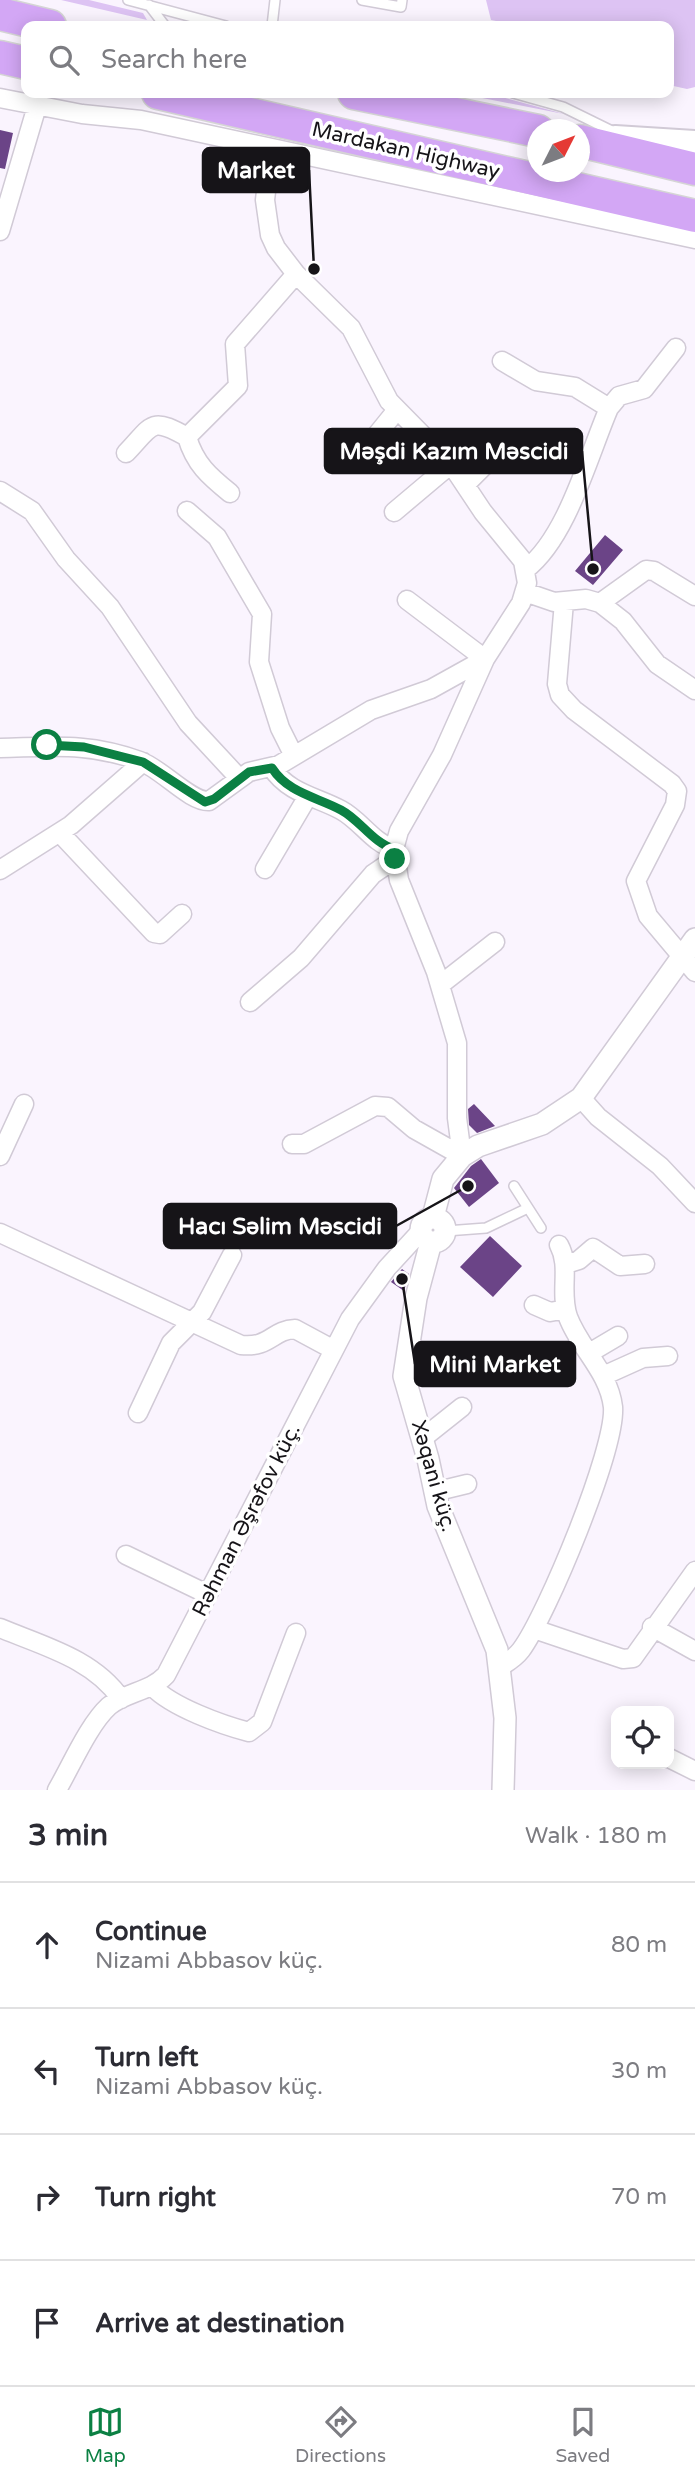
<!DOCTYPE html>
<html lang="en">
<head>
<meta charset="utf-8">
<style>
  :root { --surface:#fff; --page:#f7f7f7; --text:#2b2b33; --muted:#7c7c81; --line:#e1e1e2; --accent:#0b8043 }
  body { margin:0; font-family:"Varela Round",sans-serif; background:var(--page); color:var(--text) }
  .controls { position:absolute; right:21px; bottom:21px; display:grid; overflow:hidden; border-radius:14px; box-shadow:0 4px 18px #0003 }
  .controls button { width:63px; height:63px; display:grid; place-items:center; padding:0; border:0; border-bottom:2px solid var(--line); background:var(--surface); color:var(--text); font:35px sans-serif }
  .compass { position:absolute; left:527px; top:119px; width:63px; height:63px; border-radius:50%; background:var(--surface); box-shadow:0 4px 18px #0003; rotate:48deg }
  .stop { position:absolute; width:21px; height:21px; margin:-16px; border:5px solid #0b8043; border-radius:50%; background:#fff }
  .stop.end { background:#0b8043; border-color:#fff; box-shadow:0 2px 7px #0008 }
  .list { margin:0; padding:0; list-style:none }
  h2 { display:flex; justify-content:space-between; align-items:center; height:91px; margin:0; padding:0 28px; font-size:30px }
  h2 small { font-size:23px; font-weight:400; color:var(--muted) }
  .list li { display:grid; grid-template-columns:46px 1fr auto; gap:21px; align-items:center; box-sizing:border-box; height:126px; padding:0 28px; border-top:2px solid var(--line) }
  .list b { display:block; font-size:26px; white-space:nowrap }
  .list p { margin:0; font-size:23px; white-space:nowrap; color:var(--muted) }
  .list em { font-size:23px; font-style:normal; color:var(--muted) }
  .icon { flex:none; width:38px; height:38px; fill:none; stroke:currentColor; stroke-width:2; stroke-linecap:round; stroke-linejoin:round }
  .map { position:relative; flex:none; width:695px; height:1790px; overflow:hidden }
  .search { position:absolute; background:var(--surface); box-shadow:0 4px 18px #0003; left:21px; right:21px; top:21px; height:77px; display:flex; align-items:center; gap:18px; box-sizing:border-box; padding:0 24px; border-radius:14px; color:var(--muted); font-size:26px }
  .sheet { height:595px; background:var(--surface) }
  nav { display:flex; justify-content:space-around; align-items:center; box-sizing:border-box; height:98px; border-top:2px solid var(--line); background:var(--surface); font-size:19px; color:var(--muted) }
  nav a { display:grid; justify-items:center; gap:4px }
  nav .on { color:var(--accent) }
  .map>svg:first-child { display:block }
</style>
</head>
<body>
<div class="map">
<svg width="695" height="1790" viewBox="0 0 695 1790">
  <rect width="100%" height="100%" fill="#faf4fe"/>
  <path fill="#ddc3f3" d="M61,0h28l54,13 4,7z
    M486,0h209v87l-8,2 -18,-4v-59h-148l-30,-6z
    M457,93h30l77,21z"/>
  <path fill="#6b4487" d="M0,130l13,3 -8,36 -5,-1z
    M605,535l18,15 -30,35 -18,-14z
    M474,1104l21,22 -18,7 -8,-8 -1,-16z
    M481,1159l18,24 -30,24 -15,-19 17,-22z
    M490,1236l32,30 -29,31 -33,-30z
    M402,1269l7,5 -5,17 -13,-9z"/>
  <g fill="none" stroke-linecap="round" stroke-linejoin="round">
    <g stroke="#d1cad6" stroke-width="12">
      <path id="service" d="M128,0l98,26
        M362,0l39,7 1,-7
        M149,5l16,21
        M272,26l3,-26
        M513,93l50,14 55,27
        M514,1186l27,42
        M446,1231l40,-3 42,-20"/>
    </g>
    <g stroke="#d1cad6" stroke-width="21">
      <path id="minor" d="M0,98l82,16 59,6 554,119
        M0,231l37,-125
        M502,361l34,20 39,6 34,21
        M187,437l51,-51 -3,-42 61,-70
        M126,453c27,-28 24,-37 61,-16 8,27 22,39 43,56
        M362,453l34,-42
        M465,485l43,-43
        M0,491l32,20 34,48 44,48 78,116 51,55
        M187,511l30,26 45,77 -3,48 21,66 14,28
        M394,512l57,-48
        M526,569c41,-31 63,-115 83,-161l10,-12 25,-7 32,-41
        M525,592l29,10 32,-3 14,4 23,18 34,43 38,26
        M407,600l78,59 -43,96 -43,76 -5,18 5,31 37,92 21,71v75l5,38
        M564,602l-7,82 3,11 14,15 98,74 5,7 -2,14 -39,76 12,35 47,56
        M600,603l46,-33 8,1 41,25
        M0,748c52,-1 88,-6 140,13 22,8 50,41 69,40l40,-29 30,-7 92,-55 60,-21 54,-30 36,-56 6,-20 -4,-22 -40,-49 -32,-48 -62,-63 -38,-73 -55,-54 -20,-26 -6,-13 -5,-35 6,-51
        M272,768c16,25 45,29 69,42 19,10 32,33 53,39
        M60,833l94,100 6,1 22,-20
        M265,869l43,-73
        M0,870l71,-45 72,-63
        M440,985l55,-43
        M250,1002l51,-44 72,-84 22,-15
        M581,1098l17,19 62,49 35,37
        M292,1144h12l71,-38 13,1 26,22 48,27
        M0,1156l24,-52
        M0,1233l241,112c29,3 31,-15 54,-16l39,21
        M566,1264l13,-4 14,-12 27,18 25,-2
        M534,1305l16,7 16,-3
        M591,1352l27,-16
        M603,1376l40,-18 25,-2
        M138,1413l33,-70 31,-31 30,-57
        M423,1438l39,-31
        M434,1492l33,-8
        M126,1555l81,39
        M652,1627l43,24
        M0,1628c43,18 94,31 121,71
        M534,1629l89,30 10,-1 62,-87
        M500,1667c8,-5 15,-9 21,-17 26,-35 95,-201 92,-243 -4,-35 -33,-58 -45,-90 -9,-26 3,-50 -9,-72
        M153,1687c19,20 69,38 96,45l13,-10 34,-89
        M669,1758l26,13
        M57,1790c14,-24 32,-66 52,-84 17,-14 41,-14 57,-31l184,-356 37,-51 34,-37"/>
    </g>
    <g stroke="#d1cad6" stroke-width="24">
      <path id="tertiary" d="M433,1217l10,-38 19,-23 16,-10 64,-22 39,-26 114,-159
        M421 1230a12 12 0 1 1 24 0a12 12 0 1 1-24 0Z
        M431,1242l-15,56 -12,78 24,83 10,47 59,144 8,68 -2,72"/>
    </g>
    <g stroke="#d1cad6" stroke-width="28">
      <path id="secondary" d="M615,138l80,5"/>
    </g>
    <g stroke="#d5d5d5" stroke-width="35">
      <path id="motorway" d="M0,14l50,12
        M0,57l26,6
        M158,93l537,123
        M354,93l184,38
        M580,141l115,28"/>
    </g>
    <use href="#service" stroke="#fff" stroke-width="9"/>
    <use href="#minor" stroke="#fff" stroke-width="18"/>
    <use href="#tertiary" stroke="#fff" stroke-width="21"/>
    <use href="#secondary" stroke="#fff" stroke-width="24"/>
    <use href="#motorway" stroke="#d3a7f5" stroke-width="32"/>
  </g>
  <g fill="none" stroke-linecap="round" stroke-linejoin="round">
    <path stroke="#0b8043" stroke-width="9" d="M47,745l37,2 59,15 62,40 9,-3 35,-27 23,-4c16,25 45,29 69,42 19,10 32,33 53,39l1,10"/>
  </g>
  <g text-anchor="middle" stroke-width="7" stroke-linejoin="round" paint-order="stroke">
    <g font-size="21" fill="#161418" stroke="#fff">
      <text transform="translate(406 150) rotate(13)" y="7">Mardakan Highway</text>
      <text transform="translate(434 1476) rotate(74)" y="7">Xəqani küç.</text>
      <text transform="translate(246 1520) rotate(-63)" y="7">Rəhman Əşrəfov küç.</text>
    </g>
  </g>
  <path fill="none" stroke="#161418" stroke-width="2.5" d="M314 269L309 170M593 569L582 451M468 1186L396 1226M402 1279L415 1364"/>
  <g fill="#161418" stroke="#fff" stroke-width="2.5">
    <circle cx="314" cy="269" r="7"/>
    <circle cx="593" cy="569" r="7"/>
    <circle cx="468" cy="1186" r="7"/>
    <circle cx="402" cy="1279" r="7"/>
  </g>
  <g fill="#161418" stroke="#161418" stroke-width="2.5">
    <rect x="203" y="148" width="106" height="44" rx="7"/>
    <rect x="325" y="429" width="257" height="44" rx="7"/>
    <rect x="164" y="1204" width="232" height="44" rx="7"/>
    <rect x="415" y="1342" width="160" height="44" rx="7"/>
  </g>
  <g font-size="23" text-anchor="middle" font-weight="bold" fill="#fff">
    <text x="256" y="178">Market</text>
    <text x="454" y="459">Məşdi Kazım Məscidi</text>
    <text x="280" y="1234">Hacı Səlim Məscidi</text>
    <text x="495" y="1372">Mini Market</text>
  </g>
</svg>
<div class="controls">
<button><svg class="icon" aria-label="locate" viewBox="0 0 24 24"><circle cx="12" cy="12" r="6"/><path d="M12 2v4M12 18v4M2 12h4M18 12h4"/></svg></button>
</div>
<svg class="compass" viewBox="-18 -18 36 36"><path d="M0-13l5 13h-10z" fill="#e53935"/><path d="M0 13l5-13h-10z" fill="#7c7c81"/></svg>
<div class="stop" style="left:47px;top:745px"></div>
<div class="stop end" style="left:395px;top:859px"></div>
<div class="search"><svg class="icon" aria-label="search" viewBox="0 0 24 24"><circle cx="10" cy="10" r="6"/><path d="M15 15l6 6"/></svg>Search here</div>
</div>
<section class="sheet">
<h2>3 min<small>Walk · 180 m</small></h2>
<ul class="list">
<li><svg class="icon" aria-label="ahead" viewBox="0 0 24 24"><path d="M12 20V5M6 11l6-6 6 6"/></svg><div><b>Continue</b><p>Nizami Abbasov küç.</p></div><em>80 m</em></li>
<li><svg class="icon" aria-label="left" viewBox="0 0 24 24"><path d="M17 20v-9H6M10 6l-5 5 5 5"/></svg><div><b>Turn left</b><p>Nizami Abbasov küç.</p></div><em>30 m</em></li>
<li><svg class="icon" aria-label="right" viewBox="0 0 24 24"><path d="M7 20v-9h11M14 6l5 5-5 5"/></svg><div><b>Turn right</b></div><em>70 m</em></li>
<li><svg class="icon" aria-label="arrive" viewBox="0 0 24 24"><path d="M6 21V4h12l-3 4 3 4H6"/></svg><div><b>Arrive at destination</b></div></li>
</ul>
</section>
<nav>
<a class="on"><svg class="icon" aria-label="map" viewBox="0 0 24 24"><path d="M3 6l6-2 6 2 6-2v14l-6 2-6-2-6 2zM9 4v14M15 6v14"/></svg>Map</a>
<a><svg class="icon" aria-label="directions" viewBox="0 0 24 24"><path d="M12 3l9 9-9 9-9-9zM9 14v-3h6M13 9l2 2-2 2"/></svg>Directions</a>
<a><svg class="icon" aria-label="saved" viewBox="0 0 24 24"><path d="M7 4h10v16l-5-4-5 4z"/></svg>Saved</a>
</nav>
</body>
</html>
